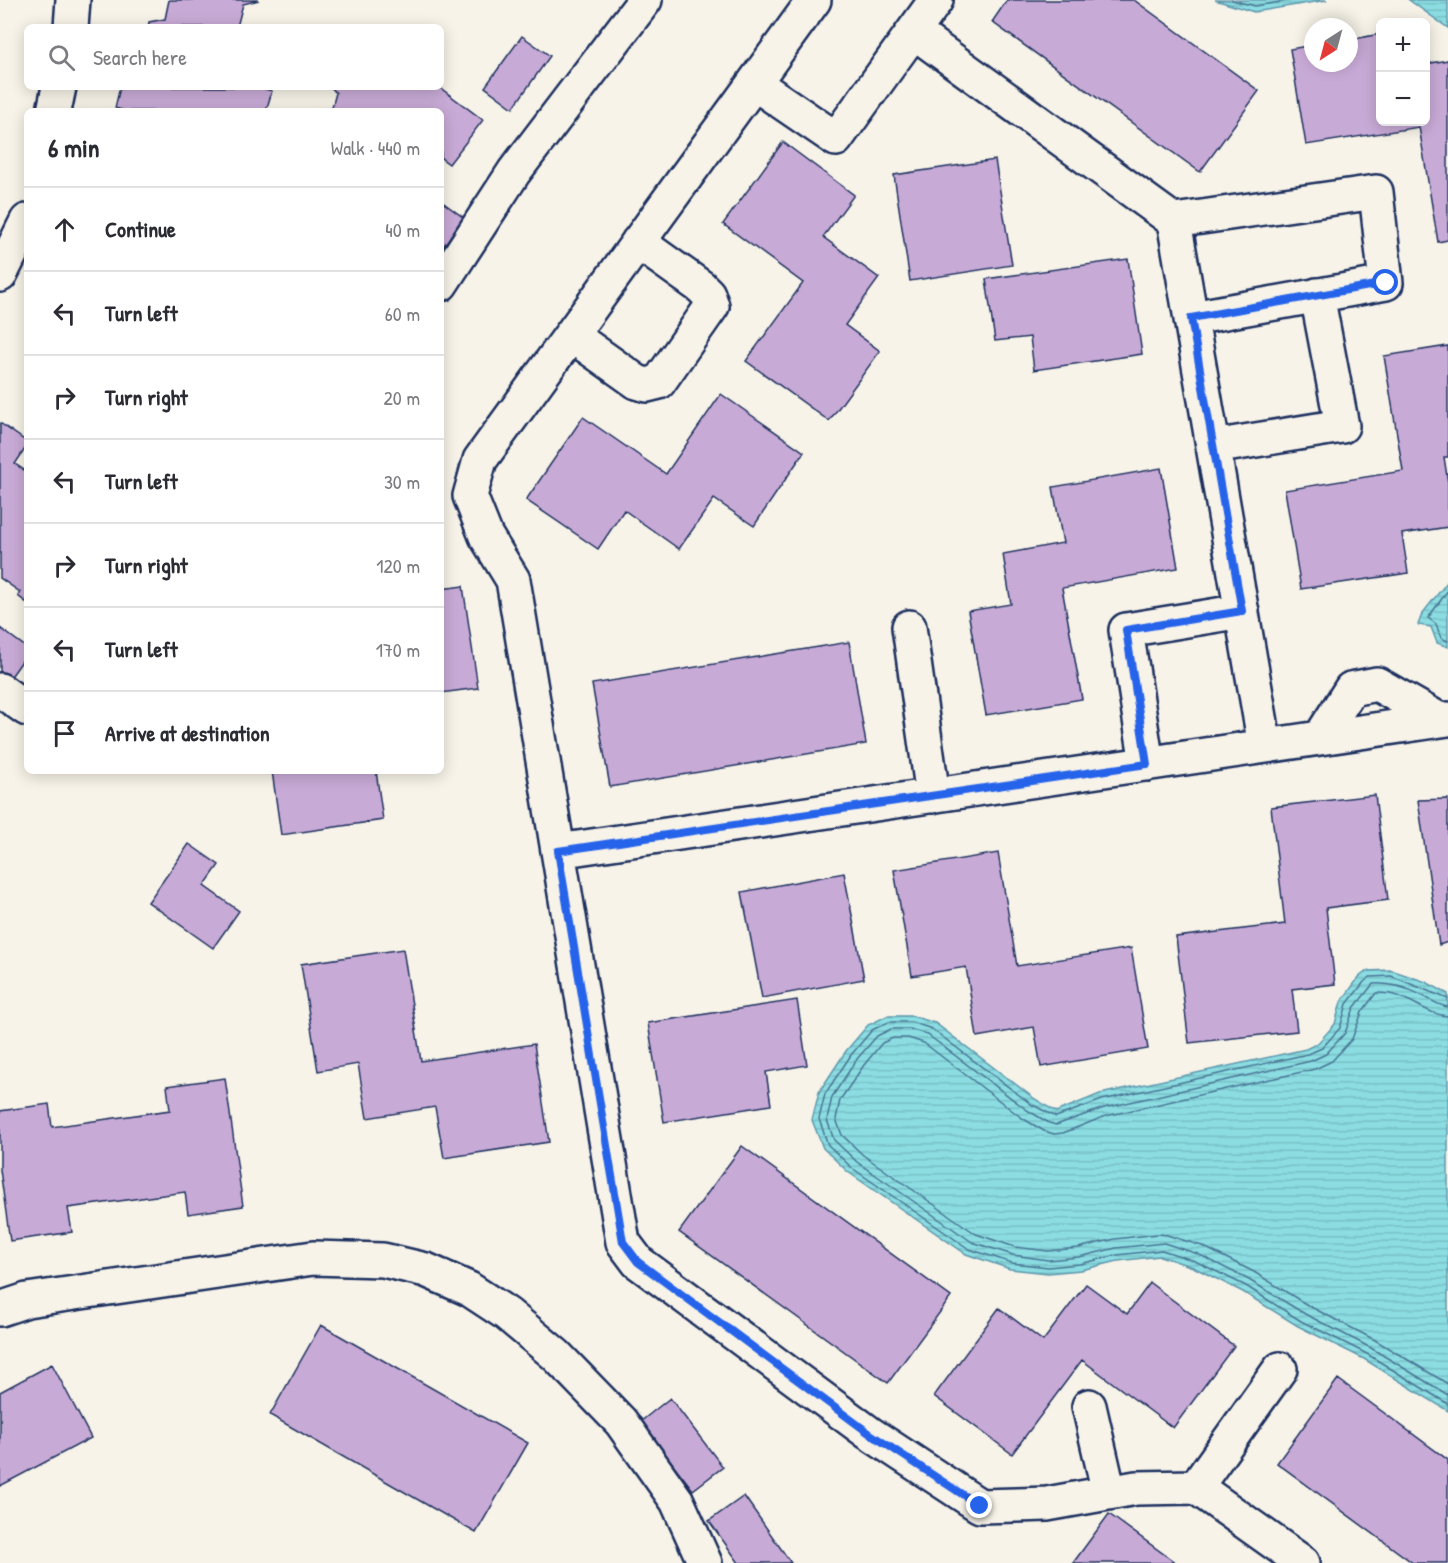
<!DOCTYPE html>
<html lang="en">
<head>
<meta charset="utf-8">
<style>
  :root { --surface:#fff; --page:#f2f2f3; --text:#2b2b33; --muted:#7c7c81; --line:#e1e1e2 }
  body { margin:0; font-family:"Patrick Hand",sans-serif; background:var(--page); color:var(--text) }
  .controls { position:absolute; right:18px; top:18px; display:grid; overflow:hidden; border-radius:9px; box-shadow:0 3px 15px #0003 }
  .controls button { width:54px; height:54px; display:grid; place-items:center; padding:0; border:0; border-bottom:2px solid var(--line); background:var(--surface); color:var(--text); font:30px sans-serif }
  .compass { position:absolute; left:1304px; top:18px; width:54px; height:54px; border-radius:50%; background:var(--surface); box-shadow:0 3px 15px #0003; rotate:216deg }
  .stop { position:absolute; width:18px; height:18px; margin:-14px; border:4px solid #2563eb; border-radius:50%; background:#fff }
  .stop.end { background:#2563eb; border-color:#fff; box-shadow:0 2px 6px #0008 }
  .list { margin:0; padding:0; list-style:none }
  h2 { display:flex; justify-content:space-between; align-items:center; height:78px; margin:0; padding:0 24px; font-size:26px }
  h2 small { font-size:20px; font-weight:400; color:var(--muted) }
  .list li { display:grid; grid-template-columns:39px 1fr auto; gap:18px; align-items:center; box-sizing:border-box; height:84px; padding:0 24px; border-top:2px solid var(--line) }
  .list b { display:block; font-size:22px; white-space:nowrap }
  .list em { font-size:20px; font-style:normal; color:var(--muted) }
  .icon { flex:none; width:33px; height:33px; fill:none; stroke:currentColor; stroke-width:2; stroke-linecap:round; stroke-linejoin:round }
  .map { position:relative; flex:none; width:1448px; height:1563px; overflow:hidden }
  .search { position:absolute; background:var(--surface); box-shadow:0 3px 15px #0003; left:24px; top:24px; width:420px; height:66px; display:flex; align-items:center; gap:15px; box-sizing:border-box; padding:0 21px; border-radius:9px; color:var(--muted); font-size:22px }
  .panel { position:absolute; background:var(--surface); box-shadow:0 3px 15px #0003; left:24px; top:108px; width:420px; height:666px; border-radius:9px }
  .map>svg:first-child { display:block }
</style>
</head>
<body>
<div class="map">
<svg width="1448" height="1563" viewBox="0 0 1448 1563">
  <defs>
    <pattern id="water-rules" width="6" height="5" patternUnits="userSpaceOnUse" patternTransform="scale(1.5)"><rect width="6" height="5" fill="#8bdde2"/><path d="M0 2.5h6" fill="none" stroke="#77bec4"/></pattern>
  </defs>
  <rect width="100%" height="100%" fill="#f7f3e8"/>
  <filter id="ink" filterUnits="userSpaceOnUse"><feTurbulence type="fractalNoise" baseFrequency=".0167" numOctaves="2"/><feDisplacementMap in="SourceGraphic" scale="12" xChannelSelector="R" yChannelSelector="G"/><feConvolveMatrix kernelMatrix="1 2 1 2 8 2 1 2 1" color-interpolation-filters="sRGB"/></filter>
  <g filter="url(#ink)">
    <path fill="url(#water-rules)" stroke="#5e97ad" stroke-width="1.5" d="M1215,0h112l-73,12z
      M1409,0h39v28z
      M1448,581v66l-11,-4 -6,-16 -13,-2 4,-11z
      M1391,970l35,12 22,12v417l-84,-52 -66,-33 -55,-34 -50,-25 -33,-11 -42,5 -37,9 -33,3 -38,-4 -44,-15 -118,-82 -25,-24 -11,-28 7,-28 27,-41 22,-26 19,-9h25l23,7 100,76 21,13 44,-18 206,-45 12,-6 17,-19 6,-22 18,-25 8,-6z"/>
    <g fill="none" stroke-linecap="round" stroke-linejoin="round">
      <path stroke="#487593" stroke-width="1.5" d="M1232,0l23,6 38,-6
        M1448,590l-20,28 8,6 5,14 7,3
        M1448,999l-57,-23 -21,1 -6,5 -17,22 -7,24 -18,20 -14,6 -206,46 -46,17 -25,-13 -99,-75 -21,-7h-22l-17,8 -21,25 -26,39 -6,25 9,26 24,23 117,81 43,14 36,4 32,-3 37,-9 45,-5 33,11 51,25 55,35 66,33 81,50
        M1448,1007c-10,-1 -18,-8 -27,-12 -16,-8 -31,-12 -48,-11l-19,24 -9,25 -19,21 -15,7 -207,47 -48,17 -7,-2 -22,-13 -99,-75 -18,-6h-19l-14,7 -20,23 -25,38 -5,23 7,20 23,22 115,80 41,13 35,5 31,-3 37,-9 48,-5 34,11 51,26 56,34 66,34 77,47
        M1448,1016c-24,-1 -42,-25 -72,-23l-14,19 -10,27 -20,22 -17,8 -209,47 -43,17 -9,1 -10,-3 -22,-13 -98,-75 -16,-5h-15l-11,5 -18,22 -24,35 -4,19 6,16 21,20 113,79 39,13 33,4 30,-3 37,-9 43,-5 9,1 35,11 52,26 55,34 66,34 73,44"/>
    </g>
    <path fill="#c8aad6" stroke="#1b2f5e" stroke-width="1.5" d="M169,0h90l-16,4 -6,23h-89l1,-5 16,-3z
      M1007,0h127l125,91 -59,81 -208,-150z
      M1380,34v88h46v-58l22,-4v180l-10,2 -19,-115 -113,18 -16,-96 23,-4v18h36v-23z
      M522,36l28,20 -37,52 -28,-21z
      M120,87h139l13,4 -6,20h-141l-10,-3z
      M331,87h69l-1,2 3,-2h37l44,33 -34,44 -8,-6v-47h-110l5,-18z
      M783,142l71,53 -31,42 56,41 -34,47 35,26 -51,70 -83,-60 57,-78 -80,-59z
      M995,160l17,105 -102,16 -16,-106z
      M441,201l23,17 -23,32z
      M1128,259l14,95 -108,16 -4,-33 -35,4 -9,-62z
      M1448,346v111h-4l4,26v44l-46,7 6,39 -107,16 -16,-99 118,-19 -19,-115z
      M721,394l83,58 -50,74 -40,-27 -35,50 -55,-39 -26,39 -72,-49 57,-83 83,57z
      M0,423l27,19v4l-12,18 12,8v131l-9,-7 2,-4 -20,-14z
      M1161,468l17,100 -116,20 20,111 -96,16 -18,-104 43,-7 -8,-50 60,-11 -10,-56z
      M463,586l15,102 -37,5v-104z
      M0,628l27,20v6l-17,24 -10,-7z
      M849,642l17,102 -256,43 -18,-103z
      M272,771h104l7,49 -102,15z
      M1375,795l13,105 -62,8 9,76 -43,5 5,42 -108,12 -13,-106 109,-13 -14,-117z
      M1448,799v143l-9,3 -21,-145z
      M189,844l30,21 -15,21 35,25 -26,37 -65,-46z
      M998,853l19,113 114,-18 17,101 -107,18 -7,-40 -57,10 -11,-70 -54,9 -18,-106z
      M844,873l20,106 -102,19 -20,-106z
      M403,949l18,112 113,-17 15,98 -105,16 -9,-51 -68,11 -9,-54 -40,7 -17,-107z
      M797,1000l10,65 -41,7 5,33 -107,17 -16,-99z
      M225,1078l18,128 -55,8 -3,-22 -117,16 4,24 -62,9 -10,-71v-59l49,-7 3,23 118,-17 -3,-24z
      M742,1146l209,151 -63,86 -209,-151z
      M1150,1283l84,63 -61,82 -91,-68 -70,94 -78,-58 65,-88 44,33 43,-57 41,30z
      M321,1325l207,118 -52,90 -206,-118z
      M52,1364l39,74 -91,48v-94z
      M1338,1379l110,81v103h-35l-136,-100z
      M670,1398l53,69 -30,23 -53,-68z
      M744,1496l47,67h-52l-30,-42z
      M1109,1514l67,49h-103z"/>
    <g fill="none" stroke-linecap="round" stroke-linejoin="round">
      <g stroke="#1b2f5e" stroke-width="38">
        <path id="minor" d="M936,0l-100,139 -82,-56 -274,377 -10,36 16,40 27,44 110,662 15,20 231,171 111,73 67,-2 89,-16 60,-1 107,76
          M71,27l2,-27
          M914,32l260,189 91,525
          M754,83l60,-83
          M54,111l5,-24
          M1174,221l202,-29 10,91 -194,35
          M0,275l27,-54
          M441,284l73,-112 131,-172
          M571,335l66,47 10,3 12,-3 53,-76 -4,-12 -7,-7 -63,-45
          M1213,447l129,-21 -25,-131
          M909,627l24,169
          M0,690l27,19
          M1320,738l31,-49 26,-5 63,36
          M1147,764l-21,-134 116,-19
          M558,851l890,-132
          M0,1309l27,-9 286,-42 70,2 43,10 43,19 38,25 49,41 65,67 56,79 28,62
          M1089,1406l20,87
          M1196,1487l84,-118"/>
      </g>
      <use href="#minor" stroke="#f7f3e8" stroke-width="33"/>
    </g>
  </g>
  <g fill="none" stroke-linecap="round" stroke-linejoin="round" filter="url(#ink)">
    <path stroke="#2563eb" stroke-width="8" d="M980,1506l-111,-73 -231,-171 -15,-20 -65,-391 589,-87 -21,-134 116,-19 -51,-293 195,-35"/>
  </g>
</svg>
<div class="controls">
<button>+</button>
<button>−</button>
</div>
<svg class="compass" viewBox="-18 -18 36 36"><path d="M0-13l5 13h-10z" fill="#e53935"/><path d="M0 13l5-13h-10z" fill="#7c7c81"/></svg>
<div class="stop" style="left:1386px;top:283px"></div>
<div class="stop end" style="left:980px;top:1506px"></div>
<div class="search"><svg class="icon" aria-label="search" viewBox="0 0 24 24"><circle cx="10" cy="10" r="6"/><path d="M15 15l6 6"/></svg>Search here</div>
<section class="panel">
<h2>6 min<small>Walk · 440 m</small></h2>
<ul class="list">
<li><svg class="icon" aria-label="ahead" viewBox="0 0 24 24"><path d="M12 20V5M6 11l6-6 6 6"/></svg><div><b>Continue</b></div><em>40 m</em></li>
<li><svg class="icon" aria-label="left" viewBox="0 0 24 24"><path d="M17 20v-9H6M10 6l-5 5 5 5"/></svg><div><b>Turn left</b></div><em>60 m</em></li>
<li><svg class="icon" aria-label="right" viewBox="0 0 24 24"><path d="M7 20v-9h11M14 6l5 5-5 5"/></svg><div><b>Turn right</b></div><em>20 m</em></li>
<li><svg class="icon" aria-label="left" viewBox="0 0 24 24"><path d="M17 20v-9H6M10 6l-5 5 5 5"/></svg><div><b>Turn left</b></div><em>30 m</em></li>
<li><svg class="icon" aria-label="right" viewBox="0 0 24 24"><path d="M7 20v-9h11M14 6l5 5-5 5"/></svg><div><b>Turn right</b></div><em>120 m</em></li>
<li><svg class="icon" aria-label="left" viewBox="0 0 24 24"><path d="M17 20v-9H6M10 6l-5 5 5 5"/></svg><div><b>Turn left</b></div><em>170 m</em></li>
<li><svg class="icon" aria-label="arrive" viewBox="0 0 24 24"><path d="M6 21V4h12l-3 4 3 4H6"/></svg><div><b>Arrive at destination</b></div></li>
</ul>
</section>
</div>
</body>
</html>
